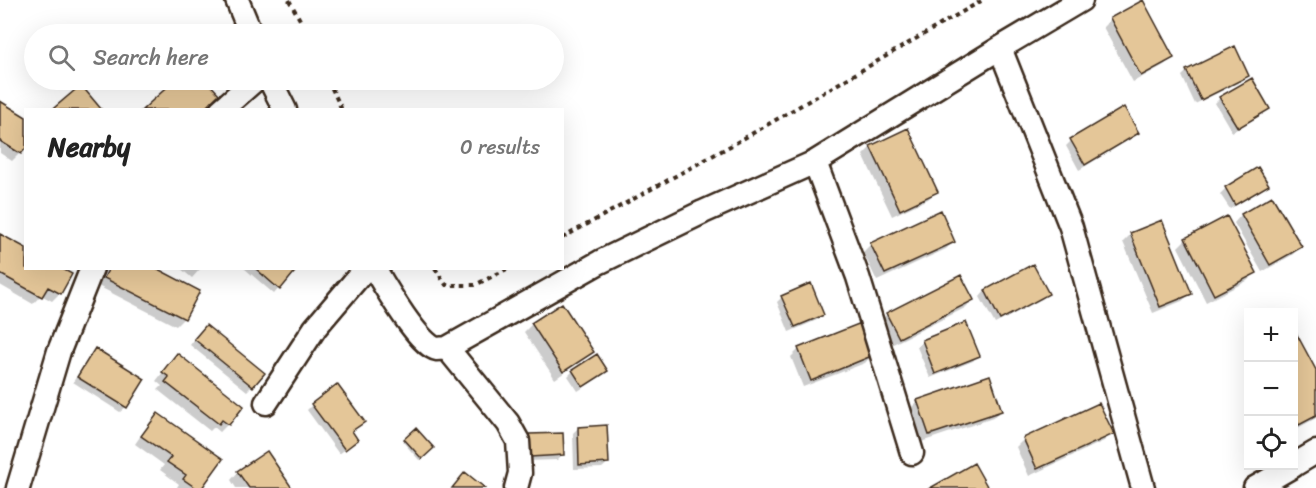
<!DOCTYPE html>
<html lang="en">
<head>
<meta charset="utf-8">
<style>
  :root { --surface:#fff; --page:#f2f2f2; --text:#222; --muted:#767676; --line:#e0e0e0 }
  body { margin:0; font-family:Sriracha,sans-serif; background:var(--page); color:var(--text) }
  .controls { position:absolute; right:18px; bottom:18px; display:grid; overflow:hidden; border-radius:0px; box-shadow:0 6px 24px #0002 }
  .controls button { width:54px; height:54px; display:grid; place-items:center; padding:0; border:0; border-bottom:2px solid var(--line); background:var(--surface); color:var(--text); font:30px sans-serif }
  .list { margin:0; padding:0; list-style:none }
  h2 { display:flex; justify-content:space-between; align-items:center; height:78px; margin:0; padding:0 24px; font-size:26px }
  h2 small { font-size:20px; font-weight:400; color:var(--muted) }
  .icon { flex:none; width:33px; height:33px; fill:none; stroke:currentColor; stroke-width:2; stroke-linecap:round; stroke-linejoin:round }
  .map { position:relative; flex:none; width:1316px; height:488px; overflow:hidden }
  .search { position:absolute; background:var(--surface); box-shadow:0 6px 24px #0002; left:24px; top:24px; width:540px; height:66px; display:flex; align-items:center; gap:15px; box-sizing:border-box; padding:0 21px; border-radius:33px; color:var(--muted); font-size:22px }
  .panel { position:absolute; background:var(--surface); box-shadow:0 6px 24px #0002; left:24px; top:108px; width:540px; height:162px; border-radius:0px }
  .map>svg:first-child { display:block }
</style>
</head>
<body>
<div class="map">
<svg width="1316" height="488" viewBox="0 0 1316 488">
  <rect width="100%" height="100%" fill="#fff"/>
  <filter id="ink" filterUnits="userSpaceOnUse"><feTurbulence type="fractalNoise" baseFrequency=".0167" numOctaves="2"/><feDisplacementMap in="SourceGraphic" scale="12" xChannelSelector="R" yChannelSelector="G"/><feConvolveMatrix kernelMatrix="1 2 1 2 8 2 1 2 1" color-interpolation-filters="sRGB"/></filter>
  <g filter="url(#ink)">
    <path fill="#0003" d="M1111,19l61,39 -8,7 -31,17 -30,-55z
      M1187,71l61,5 -6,5 -47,23 -13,-28z
      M1220,98l48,11 -5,5 -31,18 -17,-29z
      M0,102l20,51 -8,8 -12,-8z
      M1123,109l15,24 -6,5 -53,32 -13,-24 5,-5z
      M871,147l65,45 -8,7 -36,17 -29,-61z
      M1257,169l10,16 -6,5 -31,19 -10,-15 6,-6z
      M1272,198l28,49 -8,8 -30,17 -28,-49 7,-8z
      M1131,234l59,60 -8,7 -29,12 -30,-71z
      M0,236l26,32 34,25 -8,8 -11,-6 -8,9 -33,-19z
      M1186,239l69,34 -8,8 -41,21 -28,-55z
      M954,241l-8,8 -69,32 -14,-29 8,-8z
      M1033,266l14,28 -5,5 -47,25 -15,-27 5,-6z
      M106,268h47l31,50 -8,8 -78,-40z
      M180,268h21l-9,10z
      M244,268h52l-22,26z
      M782,297l41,17 -6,6 -28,12 -12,-30z
      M973,300l-8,8 -74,37 -11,-23 7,-8z
      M561,305l31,46 -8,8 -29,20 -31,-47 8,-8z
      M965,324l13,31 -5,6 -43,17 -13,-31 5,-5z
      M1294,331l22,42v45l-22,12z
      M200,332l52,54 -5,5 -57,-46z
      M95,349l31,58 -6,5 -47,-30 17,-27z
      M799,349l73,6 -7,8 -62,24 -12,-30z
      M170,363l58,61 -8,8 -6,-5 -4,4 -52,-41 4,-4 -6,-5z
      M573,371h33l-5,5 -23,15 -10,-15z
      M918,401l82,9 -7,8 -72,24 -11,-33z
      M312,405l46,22 -8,5 1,13 -12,9 -32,-44z
      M158,415l43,73h-23l-1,-1 2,-3 -19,-14 4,-5 -29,-21 15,-22z
      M578,428l30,35 -6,5 -28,1 -1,-36z
      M416,430l16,18 -13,12 -16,-18z
      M1112,433l-8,8 -75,35 -13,-29 8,-8z
      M529,436l34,18 -6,6 -32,1 -1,-20z
      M238,472l52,16h-54l-5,-8z"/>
    <path fill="#e4c698" stroke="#3b2a1e" stroke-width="1.5" d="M1143,0l31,58 -33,18 -31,-58z
      M1235,46l14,30 -48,24 -15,-30z
      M1252,78l18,31 -32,19 -19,-31z
      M175,80h31l13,14 -16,16h-61z
      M81,85l21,25h-47l-1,-2z
      M0,101l26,16v31l-5,6 -21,-13z
      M1124,107l15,26 -54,32 -15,-26z
      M908,128l30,64 -38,18 -30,-64z
      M1258,167l11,18 -34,20 -10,-18z
      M1272,196l30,51 -32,18 -29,-51z
      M941,210l14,32 -70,32 -15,-31z
      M1227,216l30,57 -43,22 -29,-57z
      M1162,220l30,74 -32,13 -30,-74z
      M0,234l26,14v20h35l11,6 -11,20 -13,-7 -6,10 -42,-23z
      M1033,264l16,30 -49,26 -15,-30z
      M109,268h47l44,23 -15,28 -81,-41z
      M255,268h43l-18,22z
      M961,275l13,25 -75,38 -13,-25z
      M811,283l13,32 -29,12 -14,-31z
      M562,303l32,49 -31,20 -32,-49z
      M966,322l14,34 -45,18 -13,-34z
      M861,323l13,32 -63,26 -13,-33z
      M206,325l59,48 -12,14 -59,-48z
      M1294,329l22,41v46l-17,9 -5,-9z
      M95,348l50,31 -18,29 -50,-31z
      M177,353l67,53 -15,19 -7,-5 -3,4 -54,-42 4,-5 -7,-5z
      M597,354l11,17 -25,16 -11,-17z
      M990,375l12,36 -73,24 -12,-35z
      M337,384l28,38 -13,9 6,9 -13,10 -34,-46z
      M1099,403l15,31 -77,35 -14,-31z
      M158,413l65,46 -21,29h-6l-13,-9 3,-4 -19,-13 4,-5 -30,-21z
      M607,425l2,38 -30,2 -1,-38z
      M416,428l18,20 -12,11 -18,-20z
      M563,433l1,22 -34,2 -1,-23z
      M267,451l25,37h-43l-12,-17z
      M974,463l14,25h-58z
      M465,472l20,16h-33z"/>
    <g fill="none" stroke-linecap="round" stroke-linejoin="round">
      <g stroke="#3b2a1e" stroke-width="27">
        <path id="minor" d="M237,0l14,34
          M1000,48l71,179 72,261
          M270,80l15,30
          M221,110l34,-30
          M815,162l43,115 54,176
          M374,268c10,17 46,79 63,81 4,0 7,-1 10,-1l153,-86 103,-50 112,-50 185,-114 81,-48
          M447,348l61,75 10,18 2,32 -4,15
          M266,403l49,-75 51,-60
          M1294,465l22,-13
          M18,488l41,-137 33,-83
          M1255,488l38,-22"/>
      </g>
      <path stroke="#3b2a1e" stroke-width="4" stroke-dasharray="4.5 4.5" stroke-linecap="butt" d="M289,0l19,34
        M328,80l14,30
        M562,238l172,-94 249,-144
        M435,268l11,17h29l34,-17"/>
      <use href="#minor" stroke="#fff" stroke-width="22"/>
    </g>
  </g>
</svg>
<div class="controls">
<button>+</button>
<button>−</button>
<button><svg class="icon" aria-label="locate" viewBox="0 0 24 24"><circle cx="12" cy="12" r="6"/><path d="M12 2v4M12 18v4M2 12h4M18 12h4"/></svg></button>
</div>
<div class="search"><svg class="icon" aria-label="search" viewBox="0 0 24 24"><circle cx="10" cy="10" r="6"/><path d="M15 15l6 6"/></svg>Search here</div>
<section class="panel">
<h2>Nearby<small>0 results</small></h2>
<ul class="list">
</ul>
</section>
</div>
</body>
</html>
